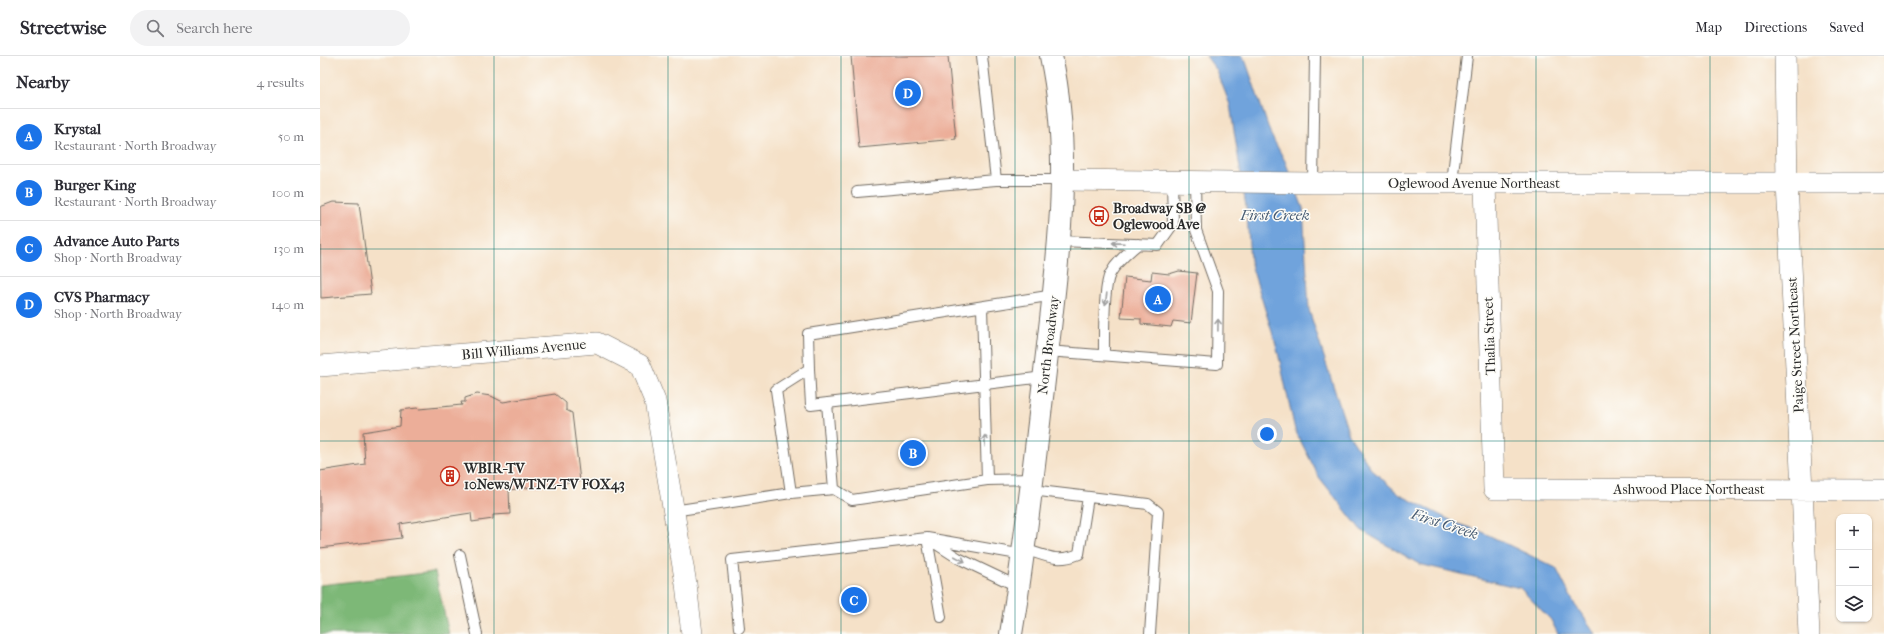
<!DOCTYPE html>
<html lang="en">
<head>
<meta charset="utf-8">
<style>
  :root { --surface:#fff; --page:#f2f2f3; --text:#2b2b33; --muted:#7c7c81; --line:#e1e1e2; --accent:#1a73e8 }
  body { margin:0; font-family:"IM FELL French Canon",serif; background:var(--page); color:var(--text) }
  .controls { position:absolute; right:12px; bottom:12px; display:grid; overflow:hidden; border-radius:8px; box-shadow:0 1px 3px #0004 }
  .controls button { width:36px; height:36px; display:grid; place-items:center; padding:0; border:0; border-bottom:1px solid var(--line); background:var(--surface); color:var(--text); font:20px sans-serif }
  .you { position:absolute; left:947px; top:378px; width:14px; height:14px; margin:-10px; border:3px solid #fff; border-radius:50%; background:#1a73e8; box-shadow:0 0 0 6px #1a73e833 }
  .badge { display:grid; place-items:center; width:26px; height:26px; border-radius:50%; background:var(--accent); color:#fff; font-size:13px; font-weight:700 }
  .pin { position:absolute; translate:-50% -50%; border:2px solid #fff; box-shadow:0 1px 4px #0006 }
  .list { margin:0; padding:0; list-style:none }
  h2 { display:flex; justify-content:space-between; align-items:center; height:52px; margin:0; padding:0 16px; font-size:17px }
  h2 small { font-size:13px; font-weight:400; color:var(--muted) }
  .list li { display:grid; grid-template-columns:26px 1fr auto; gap:12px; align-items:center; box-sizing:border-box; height:56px; padding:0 16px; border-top:1px solid var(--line) }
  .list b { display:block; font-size:15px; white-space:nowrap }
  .list p { margin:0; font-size:13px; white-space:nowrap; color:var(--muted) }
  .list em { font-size:13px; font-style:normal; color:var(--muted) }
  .icon { flex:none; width:22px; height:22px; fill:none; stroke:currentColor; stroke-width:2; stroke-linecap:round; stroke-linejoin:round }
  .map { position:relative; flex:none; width:1564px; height:578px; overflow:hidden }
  header { display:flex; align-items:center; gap:24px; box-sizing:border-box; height:56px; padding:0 20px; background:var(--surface); border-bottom:1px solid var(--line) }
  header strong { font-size:19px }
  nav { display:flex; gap:22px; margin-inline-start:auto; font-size:14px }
  .search { width:280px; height:36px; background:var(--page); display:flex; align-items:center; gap:10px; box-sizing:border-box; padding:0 14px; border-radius:22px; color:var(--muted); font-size:15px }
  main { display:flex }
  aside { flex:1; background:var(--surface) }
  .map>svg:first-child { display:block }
</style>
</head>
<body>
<header>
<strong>Streetwise</strong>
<div class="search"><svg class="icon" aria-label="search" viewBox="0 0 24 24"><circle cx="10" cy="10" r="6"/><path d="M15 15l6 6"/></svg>Search here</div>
<nav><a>Map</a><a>Directions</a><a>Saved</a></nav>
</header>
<main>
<aside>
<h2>Nearby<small>4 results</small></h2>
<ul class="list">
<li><span class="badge">A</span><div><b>Krystal</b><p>Restaurant · North Broadway</p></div><em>50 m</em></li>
<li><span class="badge">B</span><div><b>Burger King</b><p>Restaurant · North Broadway</p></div><em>100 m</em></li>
<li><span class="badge">C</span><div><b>Advance Auto Parts</b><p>Shop · North Broadway</p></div><em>130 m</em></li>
<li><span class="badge">D</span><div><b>CVS Pharmacy</b><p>Shop · North Broadway</p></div><em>140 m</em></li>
</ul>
</aside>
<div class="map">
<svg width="1564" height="578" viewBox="0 0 1564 578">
  <rect width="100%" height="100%" fill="#fdfcf7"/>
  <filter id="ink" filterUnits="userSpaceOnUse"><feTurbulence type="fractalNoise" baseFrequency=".025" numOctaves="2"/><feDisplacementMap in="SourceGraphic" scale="8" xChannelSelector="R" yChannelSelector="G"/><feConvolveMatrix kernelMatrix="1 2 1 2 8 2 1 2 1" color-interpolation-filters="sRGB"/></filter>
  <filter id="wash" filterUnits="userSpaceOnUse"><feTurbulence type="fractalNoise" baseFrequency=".012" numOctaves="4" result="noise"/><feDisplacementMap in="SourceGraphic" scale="16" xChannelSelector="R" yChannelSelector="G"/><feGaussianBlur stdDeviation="0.9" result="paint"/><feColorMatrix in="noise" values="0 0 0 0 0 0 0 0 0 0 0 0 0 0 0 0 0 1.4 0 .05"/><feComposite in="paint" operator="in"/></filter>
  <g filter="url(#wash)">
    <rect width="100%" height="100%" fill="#f5e1c8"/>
    <path fill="#7db877" stroke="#547251" d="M115,516l14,62h-129v-49z"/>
    <path fill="#70a3dc" stroke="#4e6784" d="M886,0h36l4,6 25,73 14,26 18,47 6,102 40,125 22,34 29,26 58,29 22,7 76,37 19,37 21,29h-38l-7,-14 -31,-32 -101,-24 -58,-34 -42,-53 -24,-47 -18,-82 -27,-87 -3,-48 -17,-108 -13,-34z"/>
    <g id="blocks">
      <path fill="#ecae99" d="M531,0h97l8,83 -97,9z
        M13,146l26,1 12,91 -50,4 -1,-91z
        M859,215l18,2 -6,50 -18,-2 -2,6 -30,-3v-5l-20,-1 4,-41 26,3 1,-8 17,2z
        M157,338l14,2 12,6 52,-8 11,9v7l6,3 8,68 -71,9 1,24 -17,1v4l-21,3 -1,-9 -71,11 2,14 -82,10v-77l45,-7 -2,-32 37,-6 1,-16 16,-2 2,1 43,-4 -1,-3h4v-4z"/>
    </g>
  </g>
  <g filter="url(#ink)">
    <use href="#blocks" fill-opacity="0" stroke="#726b62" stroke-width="1"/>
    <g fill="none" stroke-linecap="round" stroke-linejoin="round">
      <g stroke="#726b62" stroke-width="12">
        <path id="lane" d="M676,124h67
          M1132,126l15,-126
          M993,127l2,-127
          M537,136l139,-12 -14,-124
          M740,185l98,4 15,-21 -1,-43
          M662,251l5,173
          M727,295l170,13 1,-73 -22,-61 -1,-49
          M784,298c0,-17 -1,-66 6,-80 7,-13 18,-21 28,-30
          M489,313l-1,-35 246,-39
          M507,347l7,86 18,11 135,-20 45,-1
          M711,434l117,14 10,8 -8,122
          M471,437l43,-4
          M353,455l118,-18 -15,-103 33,-21 2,36 233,-28
          M607,482l14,79
          M610,484l28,18 61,29
          M704,493c23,7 33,14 55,5l9,-57
          M140,499l17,79
          M419,572l-7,-68 195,-22 97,17"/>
      </g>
      <g stroke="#726b62" stroke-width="22">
        <path id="street" d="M1465,0l2,127 22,451
          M743,124l250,3h571
          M1165,127l9,306 390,1
          M0,310l277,-23 43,22 15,36 31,183 6,50"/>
      </g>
      <g stroke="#726b62" stroke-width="24">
        <path id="primary" d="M691,578c14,-84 23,-169 33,-254 12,-108 30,-217 7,-324"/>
      </g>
      <use href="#lane" stroke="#fff" stroke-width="10"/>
      <use href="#street" stroke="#fff" stroke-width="21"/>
      <use href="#primary" stroke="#fff" stroke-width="22"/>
    </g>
    <defs><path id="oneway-shaft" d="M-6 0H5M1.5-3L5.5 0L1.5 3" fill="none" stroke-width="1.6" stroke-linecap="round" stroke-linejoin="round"/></defs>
    <g stroke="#a0a0a0">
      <use href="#oneway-shaft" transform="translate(798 187) rotate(-178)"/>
      <use href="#oneway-shaft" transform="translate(786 243) rotate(98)"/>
      <use href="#oneway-shaft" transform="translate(898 269) rotate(-89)"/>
      <use href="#oneway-shaft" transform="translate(665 385) rotate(-92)"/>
      <use href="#oneway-shaft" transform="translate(640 503) rotate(28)"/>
    </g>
  </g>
  <path fill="none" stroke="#0f766e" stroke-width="1" stroke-opacity="0.55" d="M174,0v578M348,0v578M521,0v578M695,0v578M869,0v578M1043,0v578M1216,0v578M1390,0v578M0,193h1564M0,385h1564"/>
  <defs>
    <g id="bus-ring" transform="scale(1)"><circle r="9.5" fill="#fdfcf7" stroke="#c8321e" stroke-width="1.5"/><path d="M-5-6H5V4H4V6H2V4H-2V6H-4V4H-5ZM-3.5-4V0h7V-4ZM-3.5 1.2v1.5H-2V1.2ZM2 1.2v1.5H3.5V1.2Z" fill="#c8321e"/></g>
    <g id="building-ring" transform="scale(1)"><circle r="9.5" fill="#fdfcf7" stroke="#c8321e" stroke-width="1.5"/><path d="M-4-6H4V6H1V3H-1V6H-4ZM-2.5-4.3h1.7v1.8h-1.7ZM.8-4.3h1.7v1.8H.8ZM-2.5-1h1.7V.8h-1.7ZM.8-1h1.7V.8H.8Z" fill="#c8321e"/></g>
  </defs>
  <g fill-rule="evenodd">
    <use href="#bus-ring" x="779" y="160"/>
    <use href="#building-ring" x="130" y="420"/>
  </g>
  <g text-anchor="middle" stroke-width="3" stroke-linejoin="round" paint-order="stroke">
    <g font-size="14" fill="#2b2b2b" stroke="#fdfcf7">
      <text x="1154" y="132">Oglewood Avenue Northeast</text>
      <text transform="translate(1169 280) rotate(-92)" y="5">Thalia Street</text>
      <text transform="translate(728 289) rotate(-83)" y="5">North Broadway</text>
      <text transform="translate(1475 289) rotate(-93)" y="5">Paige Street Northeast</text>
      <text transform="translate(204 293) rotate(-5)" y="5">Bill Williams Avenue</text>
      <text x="1369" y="438">Ashwood Place Northeast</text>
    </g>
    <g font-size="14" font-weight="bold" fill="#2b2b2b" stroke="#fdfcf7" text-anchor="start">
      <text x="793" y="157">Broadway SB @<tspan x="793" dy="16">Oglewood Ave</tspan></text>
      <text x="144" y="417">WBIR-TV<tspan x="144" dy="16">10News/WTNZ-TV FOX43</tspan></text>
    </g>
    <g font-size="15" font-style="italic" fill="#475b72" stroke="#fdfcf7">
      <text x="955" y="164">First Creek</text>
      <text transform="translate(1125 468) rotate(18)" y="5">First Creek</text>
    </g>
  </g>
</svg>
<div class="controls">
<button>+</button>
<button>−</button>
<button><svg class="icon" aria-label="layers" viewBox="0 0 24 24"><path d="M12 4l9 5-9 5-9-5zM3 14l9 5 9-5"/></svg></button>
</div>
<div class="you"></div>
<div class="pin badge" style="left:838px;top:243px">A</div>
<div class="pin badge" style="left:593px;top:397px">B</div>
<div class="pin badge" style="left:534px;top:544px">C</div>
<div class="pin badge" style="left:588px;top:37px">D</div>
</div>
</main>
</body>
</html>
